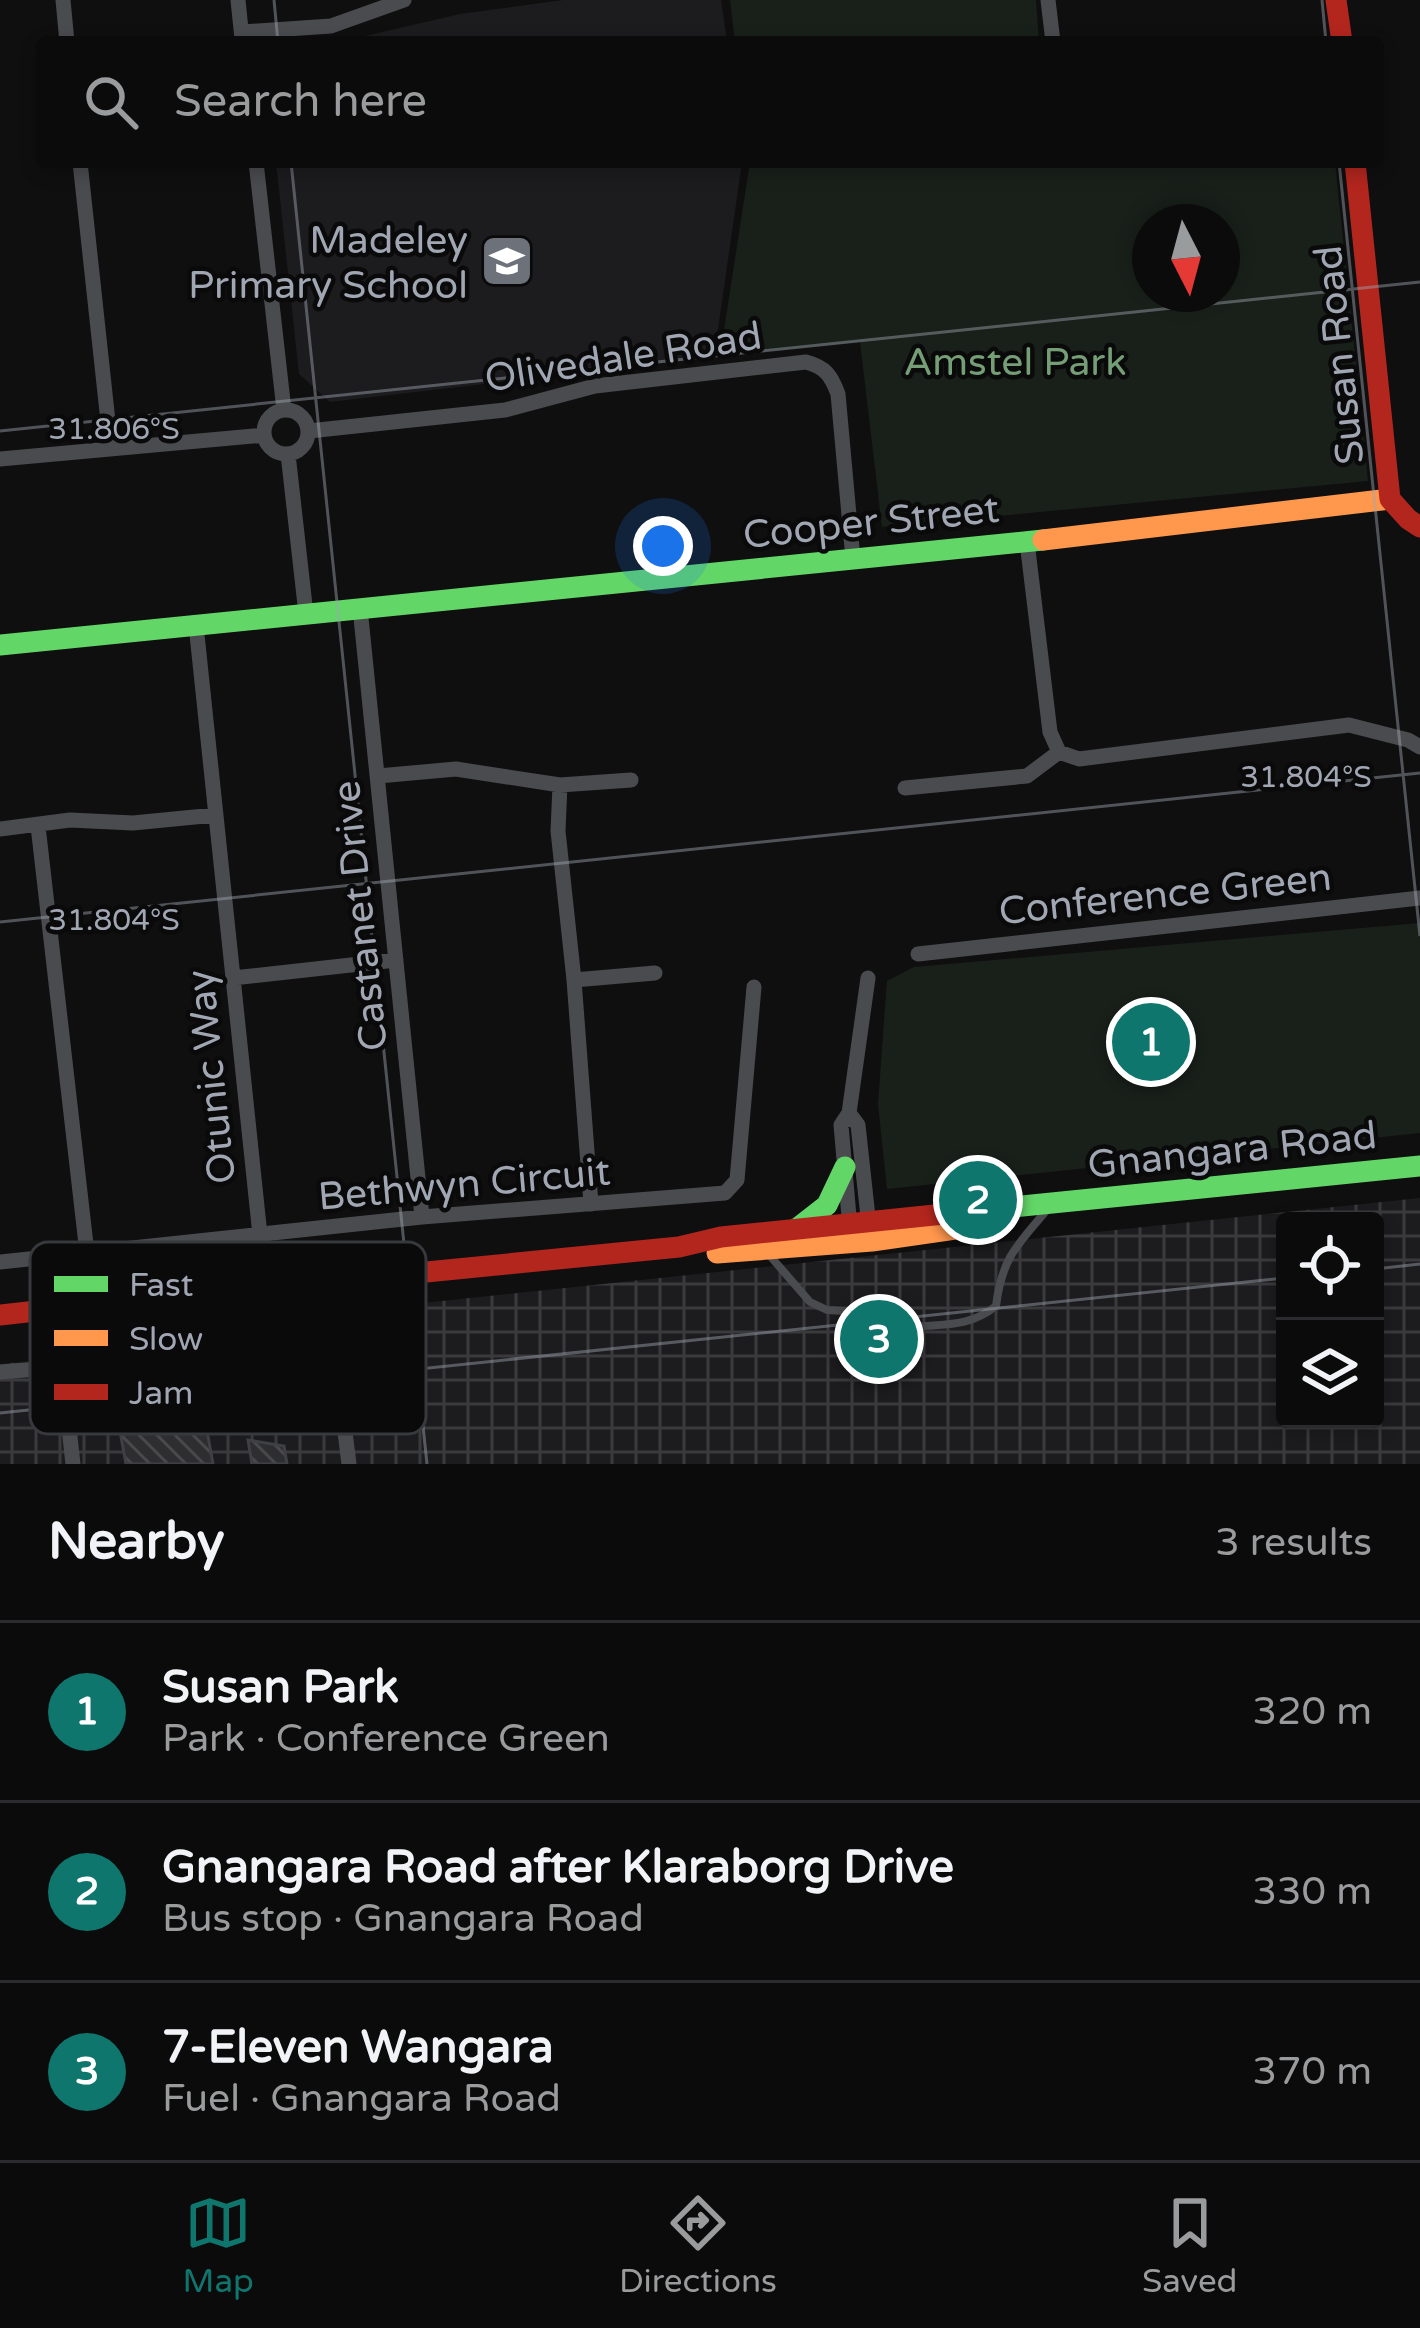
<!DOCTYPE html>
<html lang="en">
<head>
<meta charset="utf-8">
<style>
  :root { --surface:#0b0b0c; --page:#19191a; --text:#f1f3f6; --muted:#9a9b9d; --line:#2b2b2d; --accent:#0f766e }
  body { margin:0; font-family:"Varela Round",sans-serif; background:var(--page); color:var(--text) }
  .controls { position:absolute; right:36px; bottom:36px; display:grid; overflow:hidden; border-radius:12px; box-shadow:0 6px 18px #0003 }
  .controls button { width:108px; height:108px; display:grid; place-items:center; padding:0; border:0; border-bottom:3px solid var(--line); background:var(--surface); color:var(--text); font:60px sans-serif }
  .compass { position:absolute; left:1132px; top:204px; width:108px; height:108px; border-radius:50%; background:var(--surface); box-shadow:0 6px 18px #0003; rotate:174deg }
  .you { position:absolute; left:663px; top:546px; width:42px; height:42px; margin:-30px; border:9px solid #fff; border-radius:50%; background:#1a73e8; box-shadow:0 0 0 18px #1a73e833 }
  .badge { display:grid; place-items:center; width:78px; height:78px; border-radius:50%; background:var(--accent); color:#fff; font-size:39px; font-weight:700 }
  .pin { position:absolute; translate:-50% -50%; border:6px solid #fff; box-shadow:0 3px 12px #0006 }
  .list { margin:0; padding:0; list-style:none }
  h2 { display:flex; justify-content:space-between; align-items:center; height:156px; margin:0; padding:0 48px; font-size:51px }
  h2 small { font-size:39px; font-weight:400; color:var(--muted) }
  .list li { display:grid; grid-template-columns:78px 1fr auto; gap:36px; align-items:center; box-sizing:border-box; height:180px; padding:0 48px; border-top:3px solid var(--line) }
  .list b { display:block; font-size:45px; white-space:nowrap }
  .list p { margin:0; font-size:39px; white-space:nowrap; color:var(--muted) }
  .list em { font-size:39px; font-style:normal; color:var(--muted) }
  .icon { flex:none; width:66px; height:66px; fill:none; stroke:currentColor; stroke-width:2; stroke-linecap:round; stroke-linejoin:round }
  .map { position:relative; flex:none; width:1420px; height:1464px; overflow:hidden }
  .search { position:absolute; background:var(--surface); box-shadow:0 6px 18px #0003; left:36px; right:36px; top:36px; height:132px; display:flex; align-items:center; gap:30px; box-sizing:border-box; padding:0 42px; border-radius:12px; color:var(--muted); font-size:45px }
  .sheet { height:696px; background:var(--surface) }
  nav { display:flex; justify-content:space-around; align-items:center; box-sizing:border-box; height:168px; border-top:3px solid var(--line); background:var(--surface); font-size:33px; color:var(--muted) }
  nav a { display:grid; justify-items:center; gap:6px }
  nav .on { color:var(--accent) }
  .map>svg:first-child { display:block }
</style>
</head>
<body>
<div class="map">
<svg width="1420" height="1464" viewBox="0 0 1420 1464">
  <defs>
    <pattern id="industrial-grid" width="8" height="8" patternUnits="userSpaceOnUse" patternTransform="scale(3)"><rect width="8" height="8" fill="#1c1c1e"/><path d="M0 4h8M4 0v8" fill="none" stroke="#3a3a3c"/></pattern>
    <pattern id="building-back-hatch" width="6" height="6" patternUnits="userSpaceOnUse" patternTransform="scale(3)"><rect width="6" height="6" fill="#2e2e30"/><path d="M-1 5l2 2M0 0l6 6M5-1l2 2" fill="none" stroke="#49494c"/></pattern>
  </defs>
  <rect width="100%" height="100%" fill="#0f0f10"/>
  <path fill="#1c1c1e" d="M563,0h158l6,42h-388l121,-28z
    M276,162h466l-28,195 -384,45 -31,-28z"/>
  <path fill="url(#industrial-grid)" fill-rule="evenodd" d="M1420,1198v266h-1420v-100l177,-17 93,52 65,-3 -7,-83zM1285,1221h90v198h-90z"/>
  <path fill="#19201a" fill-rule="evenodd" d="M730,0h306l3,42h-304z
    M750,162h585l33,319 -486,46 -22,-185 -140,14zM1222,222v72h-72v-72z
    M1420,923v210l-533,56 -9,-85 9,-123 27,-14z"/>
  <path fill="url(#building-back-hatch)" stroke="#3e4044" stroke-width="3" d="M116,1409l90,16 7,39h-87z
    M248,1440l36,6 3,18h-35z"/>
  <g fill="none" stroke-linecap="round" stroke-linejoin="round">
    <path stroke="#4a4b4f" stroke-width="8" d="M771,1257l39,45 17,8 69,4 17,13c32,-3 57,0 83,-21 6,-48 21,-61 51,-96"/>
    <path stroke="#4a4b4f" stroke-width="15" d="M63,0l4,42
      M238,0l4,39
      M1048,0l5,42
      M242,32l89,-6 73,-26
      M80,162l31,287
      M256,162l28,248
      M264 432a22 22 0 1 1 44 0a22 22 0 1 1-44 0Z
      M309,431l196,-21 90,-24 211,-24c19,5 25,13 32,32l15,165
      M288,454l18,160
      M0,459l264,-24
      M1027,542l23,190 9,20 20,7 270,-34 59,15 12,7
      M360,608l62,609
      M196,625l64,610
      M378,776l78,-7 104,16 71,-5
      M560,785l-2,46 16,149 17,224
      M905,788l122,-12 32,-24
      M38,826l49,427
      M0,829l70,-9 63,3 82,-8
      M918,954l502,-56
      M233,978l163,-18
      M574,980l81,-7
      M849,1113l9,12 11,101
      M850,1228l-9,-103 8,-12 19,-135
      M0,1262l422,-45 303,-24 12,-13 17,-193
      M297,1292l29,65 3,35 13,16
      M62,1365l11,99
      M0,1372l161,-13c28,7 43,24 67,39 33,21 77,12 114,10
      M349,1464l-7,-56 6,-25 -5,-58 4,-18 10,-21"/>
    <path stroke="#63d668" stroke-width="21" d="M0,645l1043,-105
      M983,1210l437,-44
      M795,1230l32,-25 18,-38"/>
    <path stroke="#ff974d" stroke-width="21" d="M1043,540l347,-41
      M717,1253l155,-12 132,-19"/>
    <path stroke="#b3261e" stroke-width="21" d="M1336,0l6,42
      M1355,162l35,337 18,20 12,8
      M259,1286l19,7 19,-1 91,-10 18,-8 273,-27 42,-10 262,-27
      M0,1315l259,-29 14,-7"/>
  </g>
  <path fill="none" stroke="#a0a6b2" stroke-width="3" stroke-opacity="0.45" d="M274,0l4,42M1322,0l4,42M291,162l136,1302M1339,162l81,774M0,431l1420,-149M0,922l1420,-149M1375,1269l45,-5M0,1413l1285,-135"/>
  <defs>
    <g id="school-square" transform="scale(2.7)"><rect x="-9" y="-9" width="18" height="18" rx="4" fill="#6d7179" stroke="#0a0a0b"/><path d="M0-5L7-2L0 1L-7-2ZM-4 1L0 2.5L4 1V4Q0 6-4 4Z" fill="#fff"/></g>
  </defs>
  <g fill-rule="evenodd">
    <use href="#school-square" x="507" y="261"/>
  </g>
  <g text-anchor="middle" stroke-width="9" stroke-linejoin="round" paint-order="stroke">
    <g font-size="39" fill="#a0a6b2" stroke="#0a0a0b" text-anchor="end">
      <text x="468" y="253">Madeley<tspan x="468" dy="45">Primary School</tspan></text>
    </g>
    <g font-size="39" fill="#a0a6b2" stroke="#0a0a0b">
      <text transform="translate(1338 355) rotate(-96)" y="14">Susan Road</text>
      <text transform="translate(623 356) rotate(-9)" y="14">Olivedale Road</text>
      <text transform="translate(871 521) rotate(-6)" y="14">Cooper Street</text>
      <text transform="translate(1165 893) rotate(-6)" y="14">Conference Green</text>
      <text transform="translate(359 916) rotate(-96)" y="14">Castanet Drive</text>
      <text transform="translate(210 1077) rotate(-96)" y="14">Otunic Way</text>
      <text transform="translate(1232 1149) rotate(-6)" y="14">Gnangara Road</text>
      <text transform="translate(464 1183) rotate(-5)" y="14">Bethwyn Circuit</text>
    </g>
    <g font-size="39" fill="#769e76" stroke="#0a0a0b">
      <text x="1015" y="375">Amstel Park</text>
    </g>
  </g>
  <rect x="30" y="1242" width="396" height="192" rx="18" fill="#0a0a0b" stroke="#37393d" stroke-width="3"/>
  <rect x="54" y="1276" width="54" height="16" fill="#63d668"/>
  <rect x="54" y="1330" width="54" height="16" fill="#ff974d"/>
  <rect x="54" y="1384" width="54" height="16" fill="#b3261e"/>
  <g font-size="33" fill="#a0a6b2">
    <text x="129" y="1296">Fast</text>
    <text x="129" y="1350">Slow</text>
    <text x="129" y="1404">Jam</text>
  </g>
  <g font-size="30" text-anchor="middle" fill="#a0a6b2" stroke="#0a0a0b" stroke-width="9" stroke-linejoin="round" paint-order="stroke">
    <text x="114" y="439">31.806°S</text>
    <text x="1306" y="787">31.804°S</text>
    <text x="114" y="930">31.804°S</text>
  </g>
</svg>
<div class="controls">
<button><svg class="icon" aria-label="locate" viewBox="0 0 24 24"><circle cx="12" cy="12" r="6"/><path d="M12 2v4M12 18v4M2 12h4M18 12h4"/></svg></button>
<button><svg class="icon" aria-label="layers" viewBox="0 0 24 24"><path d="M12 4l9 5-9 5-9-5zM3 14l9 5 9-5"/></svg></button>
</div>
<svg class="compass" viewBox="-18 -18 36 36"><path d="M0-13l5 13h-10z" fill="#e53935"/><path d="M0 13l5-13h-10z" fill="#9a9b9d"/></svg>
<div class="you"></div>
<div class="pin badge" style="left:1151px;top:1042px">1</div>
<div class="pin badge" style="left:978px;top:1200px">2</div>
<div class="pin badge" style="left:879px;top:1339px">3</div>
<div class="search"><svg class="icon" aria-label="search" viewBox="0 0 24 24"><circle cx="10" cy="10" r="6"/><path d="M15 15l6 6"/></svg>Search here</div>
</div>
<section class="sheet">
<h2>Nearby<small>3 results</small></h2>
<ul class="list">
<li><span class="badge">1</span><div><b>Susan Park</b><p>Park · Conference Green</p></div><em>320 m</em></li>
<li><span class="badge">2</span><div><b>Gnangara Road after Klaraborg Drive</b><p>Bus stop · Gnangara Road</p></div><em>330 m</em></li>
<li><span class="badge">3</span><div><b>7-Eleven Wangara</b><p>Fuel · Gnangara Road</p></div><em>370 m</em></li>
</ul>
</section>
<nav>
<a class="on"><svg class="icon" aria-label="map" viewBox="0 0 24 24"><path d="M3 6l6-2 6 2 6-2v14l-6 2-6-2-6 2zM9 4v14M15 6v14"/></svg>Map</a>
<a><svg class="icon" aria-label="directions" viewBox="0 0 24 24"><path d="M12 3l9 9-9 9-9-9zM9 14v-3h6M13 9l2 2-2 2"/></svg>Directions</a>
<a><svg class="icon" aria-label="saved" viewBox="0 0 24 24"><path d="M7 4h10v16l-5-4-5 4z"/></svg>Saved</a>
</nav>
</body>
</html>
